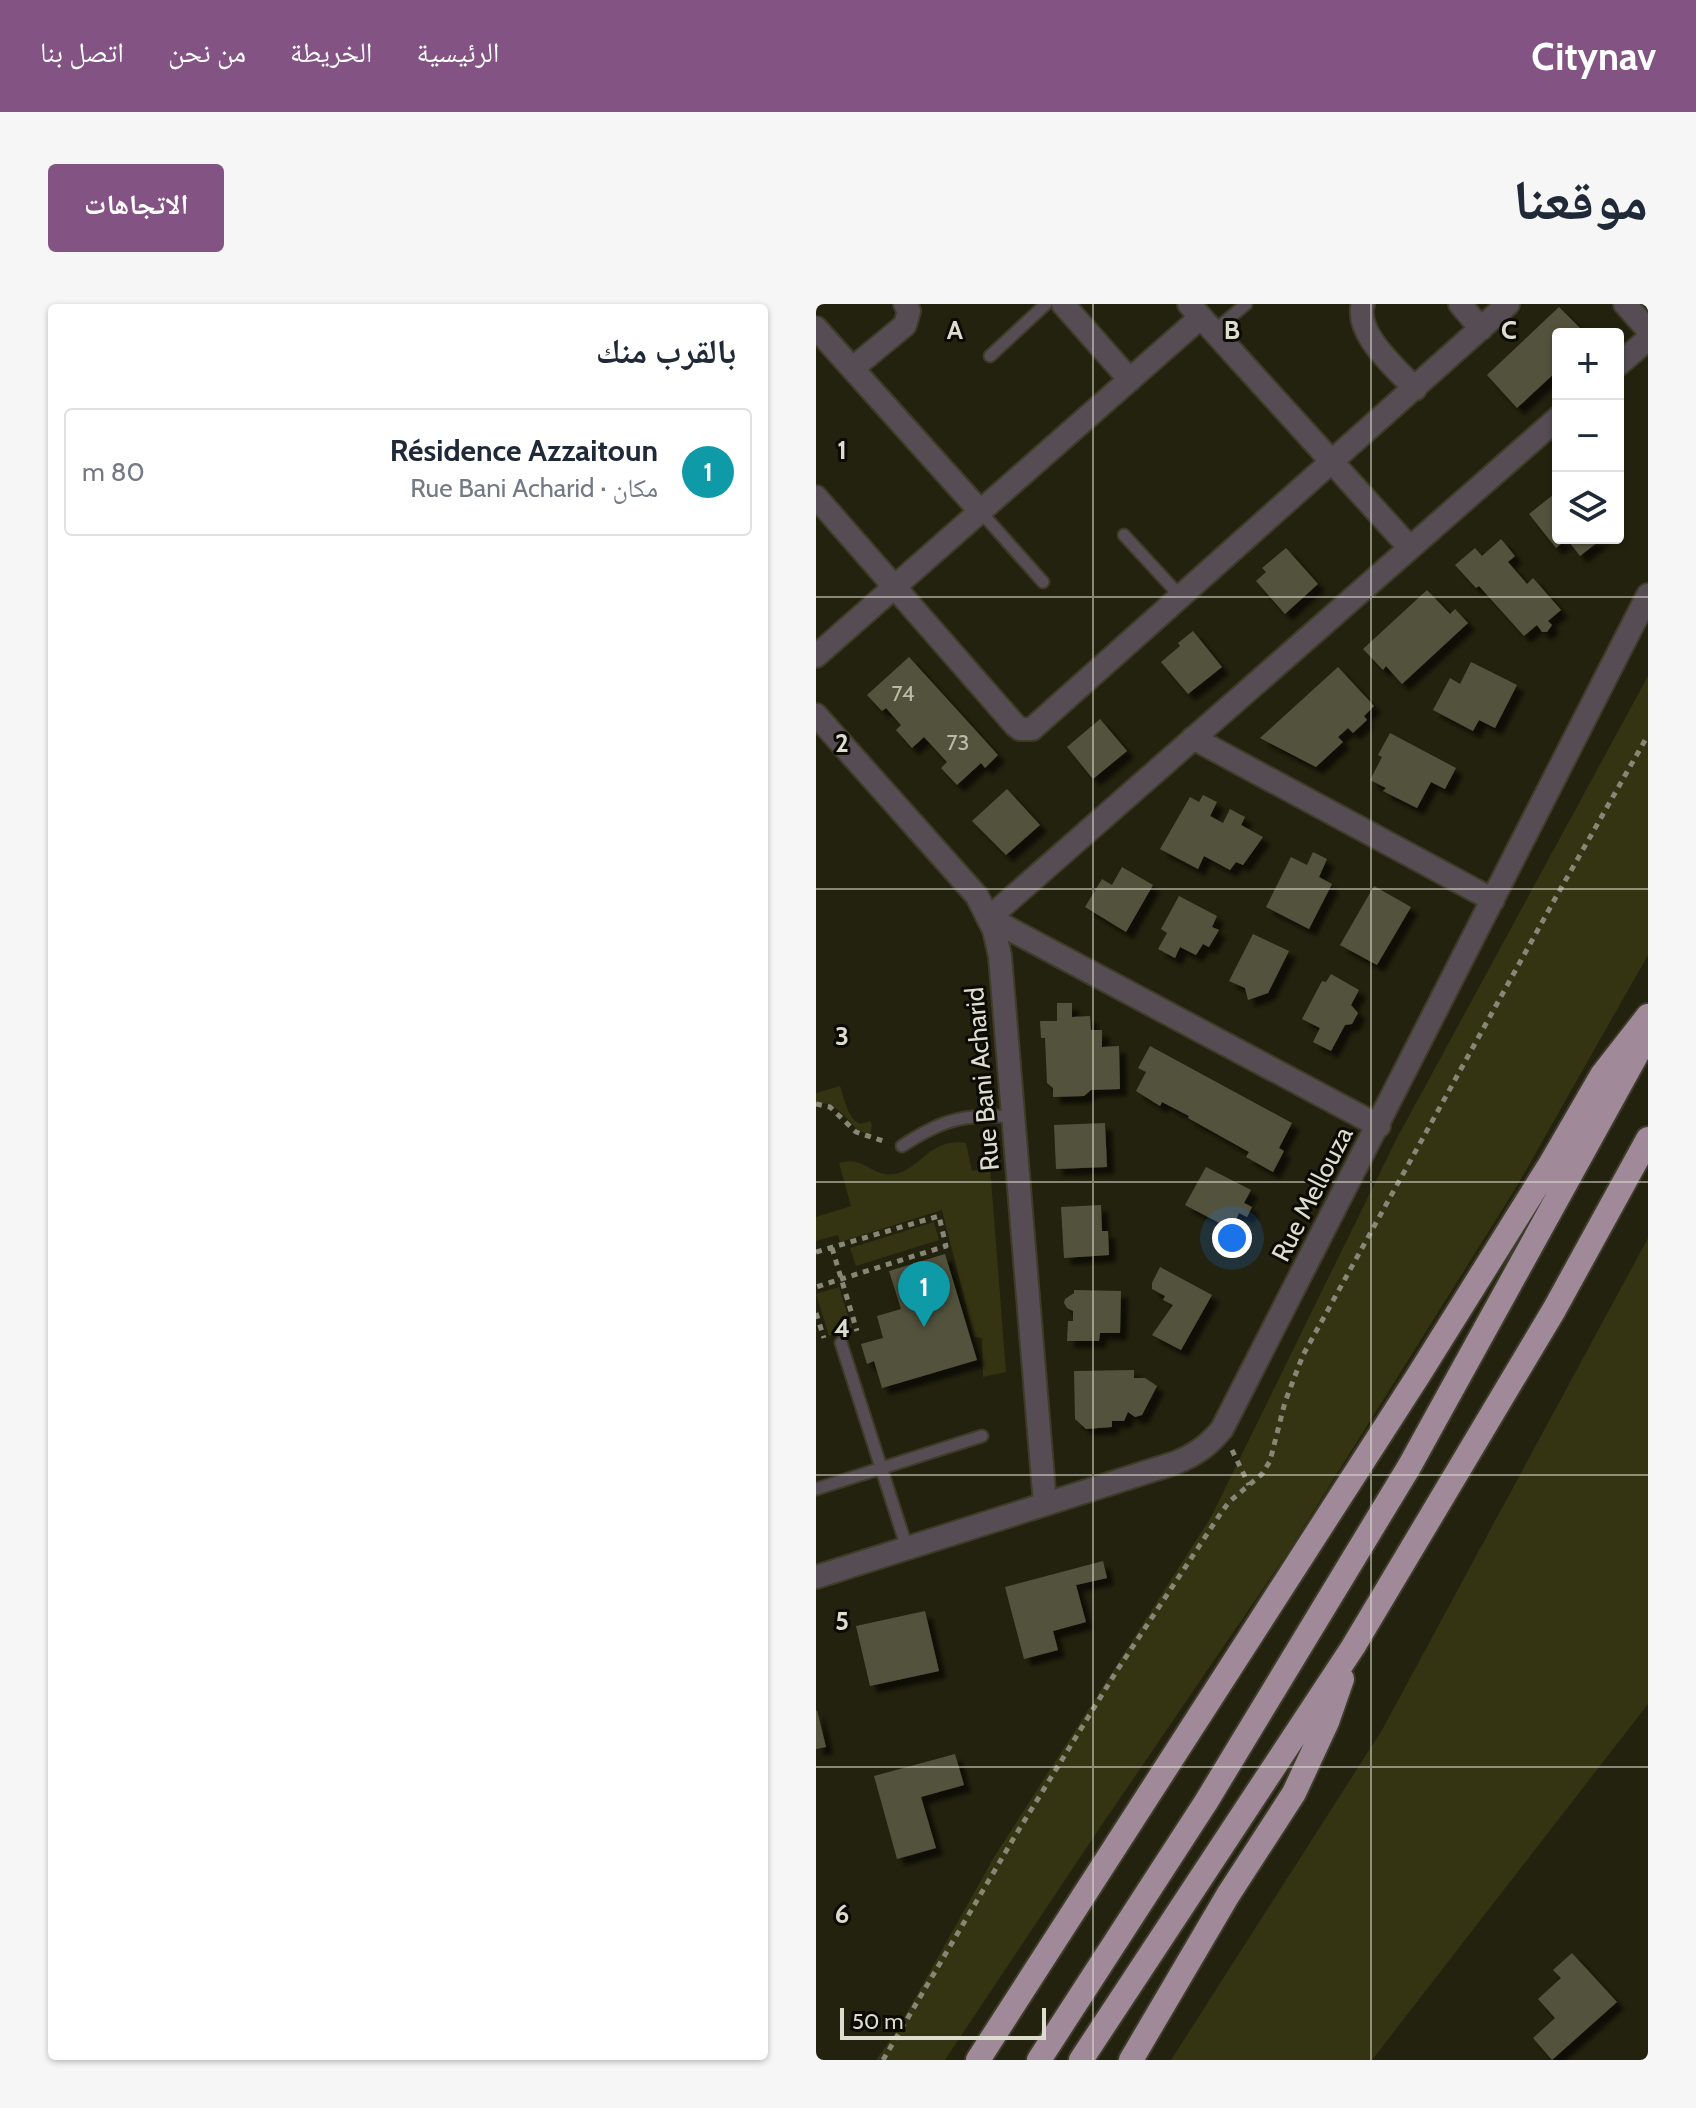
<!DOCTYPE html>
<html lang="ar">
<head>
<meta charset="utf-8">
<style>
  :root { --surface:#fff; --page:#f6f6f7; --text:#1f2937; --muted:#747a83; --line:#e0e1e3; --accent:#835384 }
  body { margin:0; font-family:Cabin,"Noto Naskh Arabic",sans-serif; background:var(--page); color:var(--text); direction:rtl }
  .controls { position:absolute; right:24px; top:24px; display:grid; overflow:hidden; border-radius:8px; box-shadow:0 2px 6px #0004 }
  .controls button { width:72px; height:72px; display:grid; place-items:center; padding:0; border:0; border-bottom:2px solid var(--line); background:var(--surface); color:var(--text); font:40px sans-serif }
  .scale { position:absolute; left:24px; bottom:20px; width:206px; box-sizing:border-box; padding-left:8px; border:4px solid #dcdccf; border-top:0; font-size:22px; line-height:28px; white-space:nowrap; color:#dcdccf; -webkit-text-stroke:6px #0b0b04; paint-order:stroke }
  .you { position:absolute; left:416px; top:934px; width:28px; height:28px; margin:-20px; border:6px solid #fff; border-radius:50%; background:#1a73e8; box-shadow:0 0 0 12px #1a73e833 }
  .badge { display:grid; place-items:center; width:52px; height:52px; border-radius:50%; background:var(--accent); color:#fff; font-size:26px; font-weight:700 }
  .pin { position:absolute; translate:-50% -66px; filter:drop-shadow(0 2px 4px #0008) }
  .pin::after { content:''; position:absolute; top:42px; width:28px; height:24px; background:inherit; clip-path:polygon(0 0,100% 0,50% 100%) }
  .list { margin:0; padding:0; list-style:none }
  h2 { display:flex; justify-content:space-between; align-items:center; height:104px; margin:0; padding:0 32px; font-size:34px }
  h2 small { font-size:26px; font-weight:400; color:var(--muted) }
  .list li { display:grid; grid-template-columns:52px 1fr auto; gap:24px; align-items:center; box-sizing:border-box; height:128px; margin:0 16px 16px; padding:0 16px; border:2px solid var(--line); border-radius:8px }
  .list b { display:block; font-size:30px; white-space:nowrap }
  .list p { margin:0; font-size:26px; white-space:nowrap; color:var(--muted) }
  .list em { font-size:26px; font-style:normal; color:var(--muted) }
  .icon { flex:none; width:44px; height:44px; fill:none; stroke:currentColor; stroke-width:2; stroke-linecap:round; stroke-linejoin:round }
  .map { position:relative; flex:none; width:832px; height:1756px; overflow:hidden; direction:ltr; border-radius:8px }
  header { display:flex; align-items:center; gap:48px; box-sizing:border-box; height:112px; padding:0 40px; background:var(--accent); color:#fff }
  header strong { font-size:38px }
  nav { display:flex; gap:44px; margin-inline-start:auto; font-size:28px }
  .intro { display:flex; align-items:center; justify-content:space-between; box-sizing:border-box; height:192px; padding:0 48px }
  h1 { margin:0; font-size:56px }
  .button { padding:20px 36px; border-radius:8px; background:var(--accent); color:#fff; font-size:28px; font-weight:700 }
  main { display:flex; gap:48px; padding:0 48px }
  aside { flex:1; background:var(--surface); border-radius:8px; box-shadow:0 2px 6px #0004 }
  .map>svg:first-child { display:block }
</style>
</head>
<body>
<header>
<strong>Citynav</strong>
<nav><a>الرئيسية</a><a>الخريطة</a><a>من نحن</a><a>اتصل بنا</a></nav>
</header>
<div class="intro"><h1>موقعنا</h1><a class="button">الاتجاهات</a></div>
<main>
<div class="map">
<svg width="832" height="1756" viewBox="0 0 832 1756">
  <defs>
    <filter id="shadow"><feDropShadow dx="7" dy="7" stdDeviation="2" flood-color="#0009"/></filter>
  </defs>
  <rect width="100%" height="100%" fill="#23220e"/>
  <path fill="#343312" d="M832,372v279l-131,231 -229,366 -191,280 -152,228h-69l20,-28 97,-173 218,-342 185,-377z
    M24,782c5,13 7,33 21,38l9,-3 2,4 -2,10c-26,-8 -22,-30 -54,-33v-9z
    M141,838l9,1 6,28 18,-5 16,206 -23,5 -1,-39 -8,-1 -32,-127 -102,32 -2,-7 -22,6v-24l35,-11 -12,-43c26,-8 31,14 55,11 25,-4 32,-30 63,-32z
    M118,918l5,18 -83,26 -6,-18z
    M832,934v466l-276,356h-201l211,-330z
    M23,983l13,41 -23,8 -13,-42z"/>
  <path fill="#53533d" filter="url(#shadow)" d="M743,3l27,27h-28v36l-41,38 -30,-33z
    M742,187v47h45l-23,18 -13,-17 -11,9 -27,-34z
    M685,235l14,17 -7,6 19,22 6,-6 28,32 -13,11 4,4 -5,7h-5l-5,-7 -13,11 -45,-50 -3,2 -21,-23 20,-17 7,8z
    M470,244l32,36 -33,30 -29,-33 10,-9 -4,-4z
    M611,286l23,24 5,-5 13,14 -66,61 -16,-18 -3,4 -20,-21z
    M377,327l29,36 -34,27 -27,-32 19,-16 -2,-3z
    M93,353l89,98 -13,13 -4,-5 -24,22 -16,-17 6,-6 -23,-25 -12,11 -16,-18 5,-5 -15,-17 -4,3 -15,-16z
    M655,358l46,23 -22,43 -16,-8 -6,11 -40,-21 17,-32 10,6z
    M522,363l36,39 -10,10 3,4 -14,13 -5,-5 -10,9 5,5 -27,25 -56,-29z
    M284,415l27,32 -34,28 -26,-32z
    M574,429l66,35 -11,21 -14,-7 -14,26 -34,-17 3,-3 -16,-8 12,-23 -4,-2z
    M191,485l33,36 -34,30 -34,-34z
    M387,491l14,7 -7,14 13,7 7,-14 15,8 -4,8 22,12 -20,28 -7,-3 -6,8 -26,-14 -6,13 -38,-20 30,-52 9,5z
    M497,548l14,7 -8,18 13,7 -23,45 -43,-22 25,-50 16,8z
    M306,563l31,18 -27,47 -41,-25 17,-28 10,6z
    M558,582l37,21 -34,58 -37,-20z
    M363,592l38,20 -5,11 7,3 -10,17 -6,-3 -7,11 -16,-8 -5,11 -17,-9 9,-16 -6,-4z
    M437,630l36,17 -21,42 -20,7 -3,-12 -16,-7z
    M515,670l28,16 -8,15 7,8 -6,11 -7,1 -14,26 -18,-9 7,-14 -18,-9 20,-38 4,1z
    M241,699h15v14l18,-1 1,14h11v17l17,-1 1,43 -29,1 -7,6 -31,1v-9l-6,-5 -2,-45h-4l-1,-17h17z
    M334,742l142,77 -13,25 5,3 -11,21 -27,-15 3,-5 -61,-34 1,-2 -27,-14 -2,4 -24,-15 10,-19 -8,-4z
    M289,819l2,44 -51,2 -2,-44z
    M390,863l45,23 -7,13 8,4 -5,10 -8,-4 -8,16 -46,-24z
    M285,901l1,26h6l1,24 -45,3 -3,-51z
    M129,950l32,106 -95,28 -8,-27 -7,3 -6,-20 22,-6 -6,-22 24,-7 -12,-38z
    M344,963l52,28 -31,55 -29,-15 21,-30 -10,-5 2,-4 -13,-7v-6z
    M258,986l47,1 -1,42h-20l-1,8h-32l1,-20h5v-10l-6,-3 -3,-5 1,-4 9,-6z
    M318,1066v8h11l12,8 -15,29 -7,2 -7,-5 -4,9h-12v6l-26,2 -11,-10 -1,-48z
    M287,1257l4,17 -31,7 10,37 -33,9 5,19 -34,9 -19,-72z
    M109,1307l14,60 -69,15 -14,-60z
    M1,1406l9,37 -10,2v-38z
    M139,1450l9,31 -43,12 15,51 -39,11 -23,-83z
    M756,1649l45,49 -65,58 -19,-22 22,-20 -17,-19 23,-21 -8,-8z"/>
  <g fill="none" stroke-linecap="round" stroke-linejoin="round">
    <g stroke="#3d3c29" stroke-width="15">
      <path id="lane" d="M398,27l32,-27
        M174,52l56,-52
        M164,207l63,71
        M308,231l57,62
        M86,842c44,-29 60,-30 111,-30
        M25,1039l66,205
        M0,1185l166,-53"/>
    </g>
    <g stroke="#3d3c29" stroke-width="26">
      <path id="street" d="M247,0l67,76
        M373,0l221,244
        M547,0c-9,29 33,64 52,85
        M644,0l21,25
        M809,0l23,26
        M0,24l164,183
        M802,61l30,-26
        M37,64l52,-43 4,-14 -4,-7
        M0,193l199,228 5,4h12l476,-425
        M0,352l385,-339
        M0,411l161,181 17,34 6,26 45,548
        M377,434l300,162
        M563,822l-390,-208 569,-500
        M0,1273l359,-114c20,-8 33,-17 47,-34l426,-834"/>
    </g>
    <g stroke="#3d3c29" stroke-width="28">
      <path id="highway" d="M162,1756l440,-684 133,-213 51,-88 46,-59
        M223,1756l167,-258 203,-335 239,-433
        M265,1756l272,-413 201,-337 94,-171
        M315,1756l97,-165 66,-102 33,-71 15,-43"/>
    </g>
    <path stroke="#878777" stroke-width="5" stroke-dasharray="6 6" stroke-linecap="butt" d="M0,800l14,3 26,25 30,10
      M16,944l25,83
      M0,948l123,-36 7,30 -130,41
      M0,1009l8,25
      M416,1146l17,35
      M67,1756l132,-224 101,-164 105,-159 8,-11 33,-28 8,-13 15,-59 18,-47 253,-458 92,-162"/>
    <use href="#lane" stroke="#564d54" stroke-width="11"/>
    <use href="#street" stroke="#564d54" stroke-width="22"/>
    <use href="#highway" stroke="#a08a9a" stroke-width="24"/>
  </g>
  <path fill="none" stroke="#dcdccf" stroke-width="2" stroke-opacity="0.55" d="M277,0v1756M555,0v1756M0,293h832M0,585h832M0,878h832M0,1171h832M0,1463h832"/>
  <g text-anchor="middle" stroke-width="6" stroke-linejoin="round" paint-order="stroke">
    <g font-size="22" fill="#babaaa">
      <text x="87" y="397">74</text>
      <text x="142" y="446">73</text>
    </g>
    <g font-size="26" fill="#dcdccf" stroke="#0b0b04">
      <text transform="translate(166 775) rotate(-95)" y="9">Rue Bani Acharid</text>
      <text transform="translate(496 890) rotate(-63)" y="9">Rue Mellouza</text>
    </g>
  </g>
  <g font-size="26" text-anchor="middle" font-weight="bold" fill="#dcdccf" stroke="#0b0b04" stroke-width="6" stroke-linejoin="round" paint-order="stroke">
    <text x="139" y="35">A</text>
    <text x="416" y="35">B</text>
    <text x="693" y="35">C</text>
    <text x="26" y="155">1</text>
    <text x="26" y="448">2</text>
    <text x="26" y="741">3</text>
    <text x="26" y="1033">4</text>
    <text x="26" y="1326">5</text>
    <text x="26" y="1619">6</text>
  </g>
</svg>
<div class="controls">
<button>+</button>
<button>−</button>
<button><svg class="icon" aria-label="layers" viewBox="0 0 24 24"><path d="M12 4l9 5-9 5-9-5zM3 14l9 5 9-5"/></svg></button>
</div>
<div class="scale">50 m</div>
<div class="you"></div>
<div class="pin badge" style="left:108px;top:1023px;background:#0f9aa8">1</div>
</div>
<aside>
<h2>بالقرب منك<small></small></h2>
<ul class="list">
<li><span class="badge" style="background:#0f9aa8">1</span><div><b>Résidence Azzaitoun</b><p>مكان · Rue Bani Acharid</p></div><em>80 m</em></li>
</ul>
</aside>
</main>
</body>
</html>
